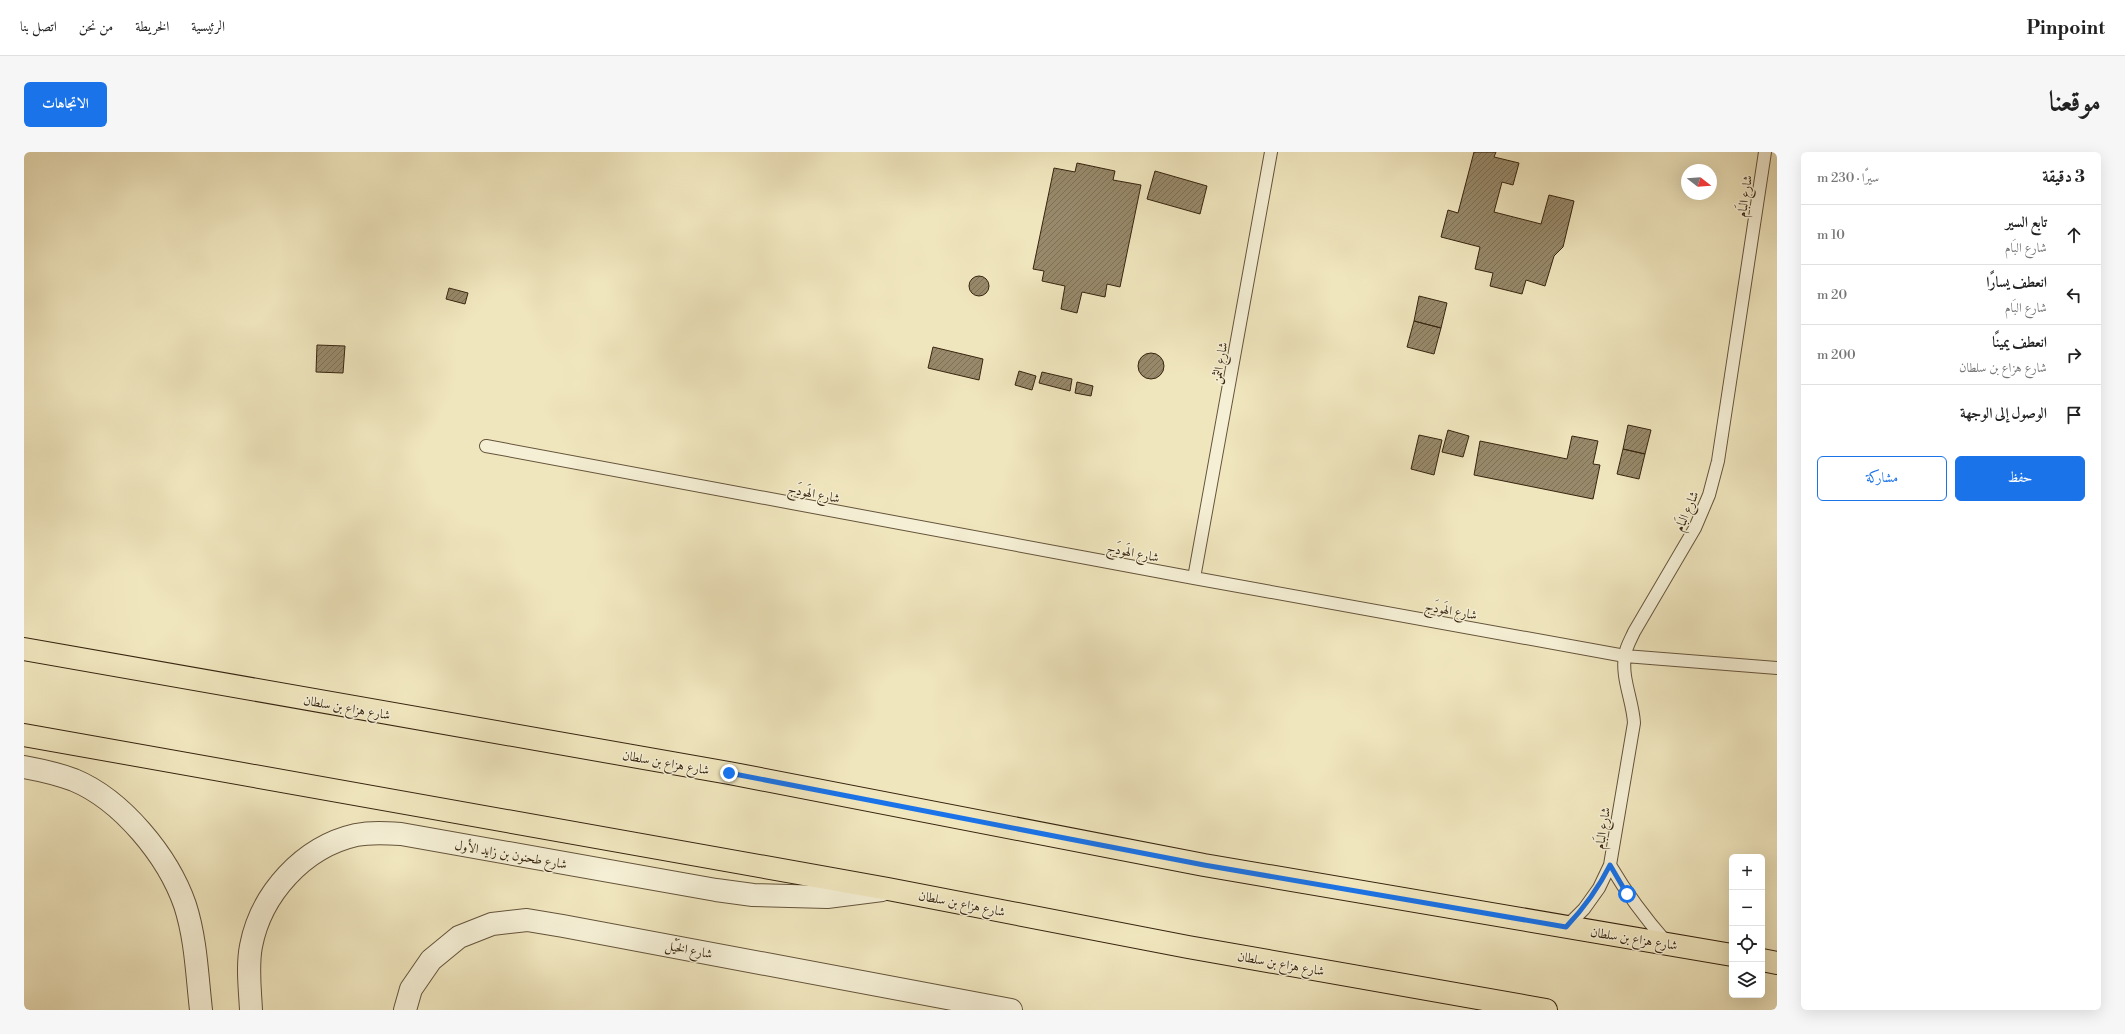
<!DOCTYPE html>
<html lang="ar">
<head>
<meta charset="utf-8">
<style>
  :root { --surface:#fff; --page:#f6f6f6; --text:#222; --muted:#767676; --line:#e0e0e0; --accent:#1a73e8 }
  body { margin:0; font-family:"Libre Bodoni",Amiri,serif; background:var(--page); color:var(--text); direction:rtl }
  .controls { position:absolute; right:12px; bottom:12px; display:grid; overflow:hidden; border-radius:6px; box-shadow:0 4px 16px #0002 }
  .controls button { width:36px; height:36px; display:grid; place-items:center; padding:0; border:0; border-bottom:1px solid var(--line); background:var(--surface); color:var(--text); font:20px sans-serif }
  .compass { position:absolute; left:1657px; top:12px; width:36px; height:36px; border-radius:50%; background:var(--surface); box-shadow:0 4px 16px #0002; rotate:107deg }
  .stop { position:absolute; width:12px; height:12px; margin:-9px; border:3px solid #1a73e8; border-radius:50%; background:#fff }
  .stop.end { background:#1a73e8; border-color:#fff; box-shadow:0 1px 4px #0008 }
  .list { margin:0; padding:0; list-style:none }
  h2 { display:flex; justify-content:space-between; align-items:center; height:52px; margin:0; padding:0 16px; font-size:17px }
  h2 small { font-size:13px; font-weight:400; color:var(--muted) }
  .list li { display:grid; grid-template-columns:26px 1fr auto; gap:12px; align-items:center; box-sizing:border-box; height:60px; padding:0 16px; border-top:1px solid var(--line) }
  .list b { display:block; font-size:15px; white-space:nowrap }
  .list p { margin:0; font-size:13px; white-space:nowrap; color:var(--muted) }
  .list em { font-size:13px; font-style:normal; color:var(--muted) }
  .actions { display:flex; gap:8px; padding:12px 16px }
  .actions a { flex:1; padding:9px 0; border:1px solid var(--accent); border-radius:6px; text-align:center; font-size:14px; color:var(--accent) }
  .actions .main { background:var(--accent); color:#fff }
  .icon { flex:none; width:22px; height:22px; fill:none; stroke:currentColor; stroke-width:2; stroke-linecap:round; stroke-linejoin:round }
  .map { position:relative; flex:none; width:1753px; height:858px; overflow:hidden; direction:ltr; border-radius:6px }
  header { display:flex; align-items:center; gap:24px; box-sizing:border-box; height:56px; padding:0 20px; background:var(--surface); border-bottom:1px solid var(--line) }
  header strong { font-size:19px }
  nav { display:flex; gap:22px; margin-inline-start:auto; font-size:14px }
  .intro { display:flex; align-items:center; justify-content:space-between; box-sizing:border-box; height:96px; padding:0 24px }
  h1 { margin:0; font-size:28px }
  .button { padding:10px 18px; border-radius:6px; background:var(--accent); color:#fff; font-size:14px; font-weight:700 }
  main { display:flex; gap:24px; padding:0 24px }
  aside { flex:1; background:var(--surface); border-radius:6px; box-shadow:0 4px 16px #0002 }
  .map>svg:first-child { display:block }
</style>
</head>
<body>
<header>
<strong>Pinpoint</strong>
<nav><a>الرئيسية</a><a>الخريطة</a><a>من نحن</a><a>اتصل بنا</a></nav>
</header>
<div class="intro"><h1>موقعنا</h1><a class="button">الاتجاهات</a></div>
<main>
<aside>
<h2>3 دقيقة<small>سيرًا · 230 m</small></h2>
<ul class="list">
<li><svg class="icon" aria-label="ahead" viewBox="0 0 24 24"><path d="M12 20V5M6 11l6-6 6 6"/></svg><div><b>تابع السير</b><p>شارع البَام</p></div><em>10 m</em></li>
<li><svg class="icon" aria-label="left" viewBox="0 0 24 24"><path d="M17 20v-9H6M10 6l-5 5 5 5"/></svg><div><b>انعطف يسارًا</b><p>شارع البَام</p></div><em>20 m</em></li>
<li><svg class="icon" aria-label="right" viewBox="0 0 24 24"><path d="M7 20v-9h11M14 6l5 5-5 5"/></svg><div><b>انعطف يمينًا</b><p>شارع هزاع بن سلطان</p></div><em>200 m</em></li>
<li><svg class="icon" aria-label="arrive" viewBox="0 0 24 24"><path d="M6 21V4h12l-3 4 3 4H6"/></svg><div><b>الوصول إلى الوجهة</b></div></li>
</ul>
<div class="actions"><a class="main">حفظ</a><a>مشاركة</a></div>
</aside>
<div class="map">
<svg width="1753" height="858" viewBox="0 0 1753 858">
  <defs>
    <pattern id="building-hatch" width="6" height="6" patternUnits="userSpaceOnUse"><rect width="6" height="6" fill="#97896a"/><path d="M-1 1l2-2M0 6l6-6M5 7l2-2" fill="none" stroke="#7c7056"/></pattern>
  </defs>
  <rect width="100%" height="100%" fill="#f0e6be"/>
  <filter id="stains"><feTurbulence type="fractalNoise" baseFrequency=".005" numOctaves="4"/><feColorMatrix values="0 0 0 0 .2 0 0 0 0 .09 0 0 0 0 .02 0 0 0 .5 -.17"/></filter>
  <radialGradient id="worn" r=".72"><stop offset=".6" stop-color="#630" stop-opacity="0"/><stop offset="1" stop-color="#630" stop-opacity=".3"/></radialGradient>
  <path fill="url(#building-hatch)" stroke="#37240f" d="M1450,0h22l-2,5 25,6 -6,22 -11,-3 -8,30 47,12 8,-29 25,6 -11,46 -9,9 -9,30 -19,-6 -4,14 -32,-8 3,-13 -18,-4 5,-22 -39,-10 7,-27 10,3z
    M1053,11l38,8 -2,9 28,5 -21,102 -13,-3 -2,13 -23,-5 -5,21 -16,-4 4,-23 -23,-5 2,-10 -11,-2 21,-101 21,4z
    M1131,19l52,15 -7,28 -53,-15z
    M945 134a10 10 0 1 1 20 0a10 10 0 1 1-20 0Z
    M425,136l19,5 -3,11 -19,-5z
    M1395,144l28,7 -6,25 -27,-7z
    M1390,169l27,7 -7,26 -27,-7z
    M293,193l28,1 -2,27 -27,-1z
    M909,195l50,12 -4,21 -51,-12z
    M1114 214a13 13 0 1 1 26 0a13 13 0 1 1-26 0Z
    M995,219l17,5 -4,14 -17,-5z
    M1018,220l30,7 -2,12 -31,-8z
    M1053,230l16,4 -2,10 -16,-3z
    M1604,273l23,5 -6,24 -22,-5z
    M1424,278l21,6 -6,21 -21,-5z
    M1395,283l23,5 -8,35 -23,-6z
    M1548,284l26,5 -5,23 7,1 -7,34 -119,-24 6,-34 87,18z
    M1599,297l22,5 -6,25 -22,-5z"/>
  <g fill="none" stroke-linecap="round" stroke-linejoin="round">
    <g stroke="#65543b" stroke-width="14">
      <path id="service" d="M462,294l708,132 431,78 152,12
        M1170,426l77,-426
        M1586,713c17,29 35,53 57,78
        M1542,775l18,-18 15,-21 11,-23 24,-142c-1,-22 -13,-45 -9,-68 1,-8 6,-16 9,-23l61,-104 14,-33 9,-34 47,-309"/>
    </g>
    <g stroke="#65543b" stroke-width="24">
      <path id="minor" d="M381,858l6,-21 20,-29 28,-23 33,-13 35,-4 36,6 448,84"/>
    </g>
    <g stroke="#65543b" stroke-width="24">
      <path id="tertiary" d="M0,615c17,3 34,7 50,13 48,20 94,76 111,125 11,34 12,70 16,105
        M227,858c-1,-21 -4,-43 0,-64 10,-52 52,-99 105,-111 15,-3 30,-2 45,-1l315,56 37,5 74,2 55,-7"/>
    </g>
    <g stroke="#37240f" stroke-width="24">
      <path id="primary" d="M0,497l705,124 475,92 528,90
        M0,583l864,154 300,58 358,63
        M1738,808l15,3"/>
    </g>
    <use href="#service" stroke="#f5efd5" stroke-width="12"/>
    <use href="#minor" stroke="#f5efd5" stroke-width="22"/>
    <use href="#tertiary" stroke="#f5efd5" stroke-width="22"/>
    <use href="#primary" stroke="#f0e6be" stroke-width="22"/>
  </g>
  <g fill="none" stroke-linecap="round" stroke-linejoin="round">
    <path stroke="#1a73e8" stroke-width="5" d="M705,621l475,92 362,62c18,-19 32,-38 44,-62l17,29"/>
  </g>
  <g text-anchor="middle" stroke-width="3" stroke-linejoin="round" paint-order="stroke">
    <g font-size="13" fill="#37240f" stroke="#f5efd5">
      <text transform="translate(1720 44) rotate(-81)" y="5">شارع البَام</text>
      <text transform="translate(1195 211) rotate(-80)" y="5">شارع الثمن</text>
      <text transform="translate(790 341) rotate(11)" y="5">شارع الهَودَج</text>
      <text transform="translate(1662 359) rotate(-67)" y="5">شارع البَام</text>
      <text transform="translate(1109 400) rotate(11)" y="5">شارع الهَودَج</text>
      <text transform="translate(1427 458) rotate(10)" y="5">شارع الهَودَج</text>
      <text transform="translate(323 555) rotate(10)" y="5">شارع هزاع بن سلطان</text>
      <text transform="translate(642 610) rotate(10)" y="5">شارع هزاع بن سلطان</text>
      <text transform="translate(1578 676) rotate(-81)" y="5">شارع البَام</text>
      <text transform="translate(487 702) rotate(10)" y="5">شارع طحنون بن زايد الأول</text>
      <text transform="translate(938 751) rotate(11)" y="5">شارع هزاع بن سلطان</text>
      <text transform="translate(1610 786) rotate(9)" y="5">شارع هزاع بن سلطان</text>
      <text transform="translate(665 797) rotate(11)" y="5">شارع الخَيْل</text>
      <text transform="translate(1257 811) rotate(10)" y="5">شارع هزاع بن سلطان</text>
    </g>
  </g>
  <rect width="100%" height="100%" filter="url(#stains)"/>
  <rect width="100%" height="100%" fill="url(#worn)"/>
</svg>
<div class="controls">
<button>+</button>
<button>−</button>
<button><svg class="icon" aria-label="locate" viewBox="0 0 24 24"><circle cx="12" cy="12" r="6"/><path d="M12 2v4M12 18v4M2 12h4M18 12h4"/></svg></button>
<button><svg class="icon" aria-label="layers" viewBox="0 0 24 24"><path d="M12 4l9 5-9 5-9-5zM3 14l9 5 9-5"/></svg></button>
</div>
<svg class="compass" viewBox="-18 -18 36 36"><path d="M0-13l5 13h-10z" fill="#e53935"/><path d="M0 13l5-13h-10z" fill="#767676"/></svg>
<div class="stop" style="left:1603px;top:742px"></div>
<div class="stop end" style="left:705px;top:621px"></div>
</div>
</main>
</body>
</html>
